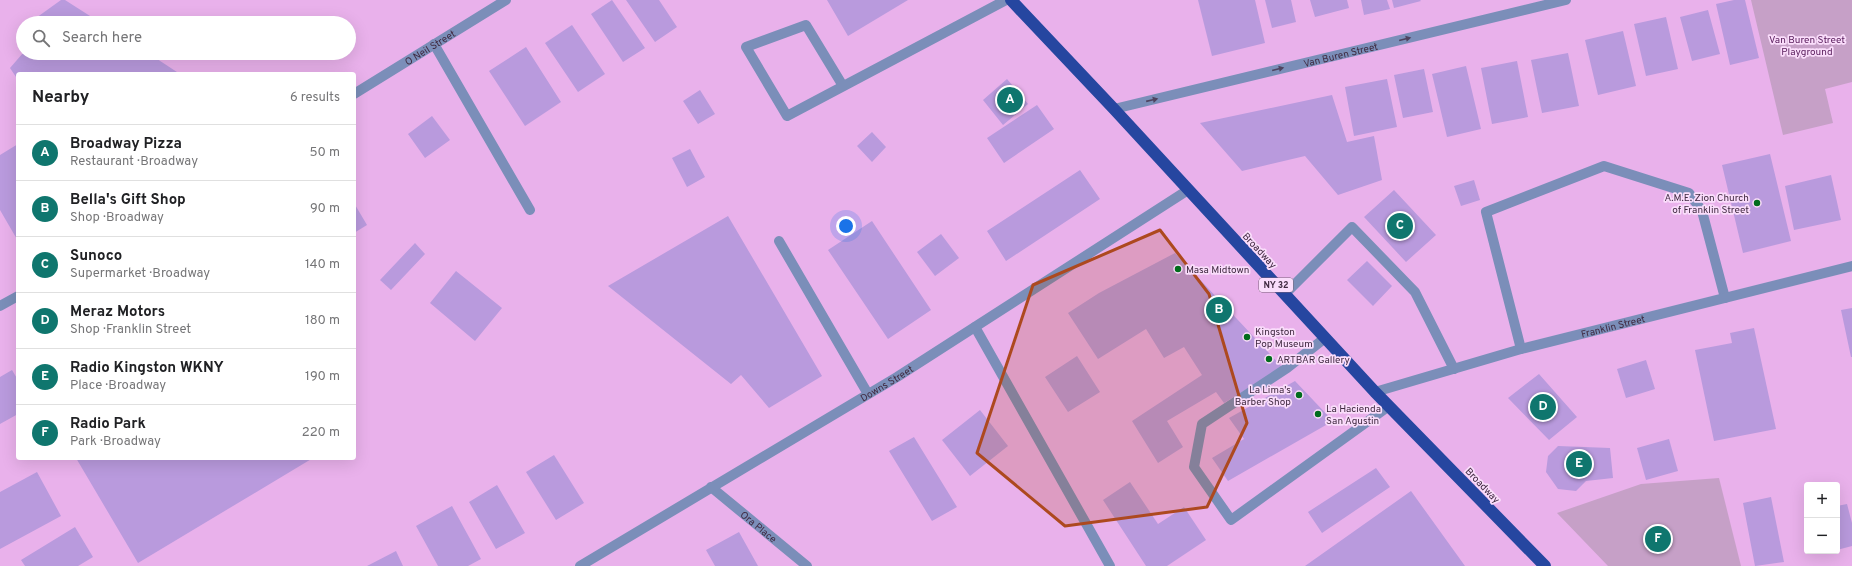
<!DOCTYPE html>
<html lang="en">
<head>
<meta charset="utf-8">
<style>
  :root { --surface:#fff; --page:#f2f2f2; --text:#202124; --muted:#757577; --line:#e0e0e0; --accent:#0f766e }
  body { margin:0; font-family:Overpass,sans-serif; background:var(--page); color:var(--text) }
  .controls { position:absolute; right:12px; bottom:12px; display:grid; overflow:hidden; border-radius:4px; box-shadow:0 4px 16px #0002 }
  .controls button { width:36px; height:36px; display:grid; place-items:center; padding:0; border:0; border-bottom:1px solid var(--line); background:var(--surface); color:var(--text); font:20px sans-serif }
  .you { position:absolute; left:846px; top:226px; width:14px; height:14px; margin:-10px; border:3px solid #fff; border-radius:50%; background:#1a73e8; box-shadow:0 0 0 6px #1a73e833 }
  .badge { display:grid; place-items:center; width:26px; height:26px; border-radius:50%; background:var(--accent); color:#fff; font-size:13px; font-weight:700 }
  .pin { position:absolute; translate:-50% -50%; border:2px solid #fff; box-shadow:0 1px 4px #0006 }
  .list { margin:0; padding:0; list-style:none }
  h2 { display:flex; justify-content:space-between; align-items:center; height:52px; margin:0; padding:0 16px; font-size:17px }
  h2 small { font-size:13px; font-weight:400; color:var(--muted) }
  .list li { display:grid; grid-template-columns:26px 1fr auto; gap:12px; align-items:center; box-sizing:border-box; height:56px; padding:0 16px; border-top:1px solid var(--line) }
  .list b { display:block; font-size:15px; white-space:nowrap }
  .list p { margin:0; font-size:13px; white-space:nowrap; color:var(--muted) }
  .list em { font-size:13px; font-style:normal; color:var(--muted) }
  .icon { flex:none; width:22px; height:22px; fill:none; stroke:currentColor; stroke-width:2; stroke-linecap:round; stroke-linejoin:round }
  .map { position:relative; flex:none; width:1852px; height:566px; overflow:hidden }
  .search { position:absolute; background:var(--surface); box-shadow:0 4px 16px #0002; left:16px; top:16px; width:340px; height:44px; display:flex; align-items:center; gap:10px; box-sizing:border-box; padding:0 14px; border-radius:22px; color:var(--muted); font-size:15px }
  .panel { position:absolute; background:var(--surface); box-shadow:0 4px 16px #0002; left:16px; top:72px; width:340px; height:388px; border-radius:4px }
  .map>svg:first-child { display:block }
</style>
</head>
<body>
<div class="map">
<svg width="1852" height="566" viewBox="0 0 1852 566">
  <rect width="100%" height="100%" fill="#e9b1eb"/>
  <path fill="#c6a0c7" d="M1751,0h101v82l-27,7 8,34 -50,12z
    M1719,478l22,88h-133l-51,-53 84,-29z"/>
  <path fill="#b99add" d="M61,0h4l36,23h-72z
    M612,0l33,48 -22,14 -32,-48z
    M626,0h33l18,27 -22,15z
    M827,0h81l-60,36z
    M1198,0h57l10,43 -53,13z
    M1265,0h26l5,22 -24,6z
    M1310,0h37l2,8 -34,9z
    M1361,0h26l3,9 -26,6z
    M1392,0h28l1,1 -27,7z
    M1734,0h11l14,58 -29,7 -14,-61z
    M1708,10l12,44 -28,7 -12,-44z
    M1666,17l12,52 -32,7 -12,-52z
    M572,25l33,49 -27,18 -33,-49z
    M1623,31l13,55 -38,9 -13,-55z
    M526,47l35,55 -36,24 -36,-55z
    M23,53h125l32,21h-162v6l-8,-12z
    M1568,53l11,53 -37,7 -11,-53z
    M1517,61l11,56 -36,7 -11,-56z
    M1466,66l15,63 -34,8 -15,-63z
    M1424,69l9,43 -30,6 -9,-43z
    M1007,79l21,25 -25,21 -20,-25z
    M1387,79l10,48 -43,9 -9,-49z
    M700,90l15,24 -17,10 -15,-23z
    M1332,95l15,47 27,-6 8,44 -44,15 -33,-39 -63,15 -42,-48z
    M1037,105l17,24 -50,34 -17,-25z
    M432,116l18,24 -25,18 -17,-24z
    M872,132l14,15 -14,15 -15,-16z
    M18,144v97l-18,-31v-55z
    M690,149l15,28 -18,10 -15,-29z
    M1770,154l21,87 -48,12 -21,-88z
    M1080,170l20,29 -94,62 -19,-30z
    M1831,175l10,45 -47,10 -9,-44z
    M1474,180l6,20 -19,6 -7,-20z
    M1394,190l42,45 -30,27 -42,-45z
    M354,203l13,22 -13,8z
    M728,216l94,160 -53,32 -28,-33 -10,9 -123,-98z
    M872,221l59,89 -43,29 -60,-89z
    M941,234l18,24 -24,18 -18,-24z
    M415,243l10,11 -34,36 -11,-10z
    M1175,253l107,114 -58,36 -8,-11 -49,29 16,26 -25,16 -26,-42 70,-46 -18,-28 -20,11 -18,-29 -48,30 -30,-46 31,-20z
    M1367,261l25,25 -19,20 -26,-26z
    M456,271l46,37 -27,33 -45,-38z
    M1852,308v49h-1l-10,-47z
    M1754,328l22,101 -62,12 -19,-91 37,-7 -2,-10z
    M1077,356l23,36 -32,20 -23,-35z
    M1646,360l9,29 -29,9 -9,-29z
    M12,370l6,10v34l-18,10v-47z
    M1539,374l38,43 -28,23 -41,-42z
    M1295,381l38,40 -105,60 -16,-23 32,-19 -15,-21z
    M980,410l28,36 -38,30 -28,-36z
    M914,437l43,70 -25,14 -43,-70z
    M1669,439l9,32 -32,9 -9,-32z
    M1558,446l52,2 3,30 -27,3 -10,10 -18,-2 -12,-17 2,-16z
    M554,455l30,48 -28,17 -30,-48z
    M76,458h237l-175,105z
    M1376,468l14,19 -68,46 -14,-21z
    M37,472l24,44 -61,33v-57z
    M1130,482l28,42 26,-17 22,33 -39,26h-21l-43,-66z
    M497,485l28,48 -29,16 -27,-47z
    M1411,491l54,75h-160z
    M1771,497l13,65 -29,4 -12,-63z
    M1847,504l5,19v23l-15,4v-44z
    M452,506l29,53 -13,7h-30l-22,-40z
    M75,527l18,30 -15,9h-53l-4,-6z
    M739,532l19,34h-43l-9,-16z
    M396,551l7,15h-36z"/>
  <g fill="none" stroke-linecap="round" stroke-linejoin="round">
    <g stroke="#7b8eb9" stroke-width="10">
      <path d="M434,44l96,166"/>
      <path d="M843,86l-37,-61 -60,22 41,69 219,-116"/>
      <path id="s1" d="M354,94l152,-94"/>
      <path id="s2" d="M1114,109l452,-109"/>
      <path d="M779,241l89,153"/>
      <path d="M1285,294l67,-67 63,65 39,77"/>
      <path d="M0,306l18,-10"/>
      <path d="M975,327l135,239"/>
      <path d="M1325,338l-38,30 -85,56 -8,43 37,53 158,-114"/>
      <path d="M1521,349l-35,-137 118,-46 85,27 13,18 23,87"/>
      <path id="s3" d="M1375,392l146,-43 331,-83"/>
      <path id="s4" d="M711,487l96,79"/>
      <path id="s5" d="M580,566l317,-189 291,-187"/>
    </g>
    <path stroke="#2646a0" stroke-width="12" d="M1011,0l103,109 261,283 170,174"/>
  </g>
  <defs><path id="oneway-solid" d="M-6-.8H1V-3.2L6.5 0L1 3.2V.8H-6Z"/></defs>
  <g fill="#4f435f">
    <use href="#oneway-solid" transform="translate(1405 39) rotate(-14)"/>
    <use href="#oneway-solid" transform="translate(1278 69) rotate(-14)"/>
    <use href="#oneway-solid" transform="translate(1152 100) rotate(-13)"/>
  </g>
  <path fill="#ad491f" fill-opacity="0.2" stroke="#ad491f" stroke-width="3" stroke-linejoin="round" d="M1160,230l49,64 38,129 -40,84 -142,19 -88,-73 56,-168z"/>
  <g fill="#006c1c" stroke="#faddfb" stroke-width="1.5">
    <circle cx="1757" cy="203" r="4"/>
    <circle cx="1178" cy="269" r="4"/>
    <circle cx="1247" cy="337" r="4"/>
    <circle cx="1269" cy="359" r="4"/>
    <circle cx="1299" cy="395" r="4"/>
    <circle cx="1318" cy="414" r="4"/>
  </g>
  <g text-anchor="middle" stroke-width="3.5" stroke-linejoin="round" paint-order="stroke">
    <rect fill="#faddfb" stroke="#786079" stroke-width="1" x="1259" y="278" width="34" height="14" rx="3"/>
    <g font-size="9" font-weight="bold" fill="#402a41">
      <text x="1276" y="288">NY 32</text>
    </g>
    <g font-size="10" fill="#5c215f" stroke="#faddfb">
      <text x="1807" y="43">Van Buren Street<tspan x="1807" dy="12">Playground</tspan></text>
    </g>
    <g font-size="10" fill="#402a41" stroke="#faddfb">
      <text dy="4" stroke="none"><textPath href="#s1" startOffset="89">O Neil Street</textPath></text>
      <text dy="4" stroke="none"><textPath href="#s2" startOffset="233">Van Buren Street</textPath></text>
      <text transform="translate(1260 250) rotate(47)" y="4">Broadway</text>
      <text dy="4" stroke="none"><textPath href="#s3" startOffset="247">Franklin Street</textPath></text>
      <text dy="4" stroke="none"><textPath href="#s5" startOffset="357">Downs Street</textPath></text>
      <text transform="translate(1483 485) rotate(46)" y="4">Broadway</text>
      <text dy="4" stroke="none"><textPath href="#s4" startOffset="62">Ora Place</textPath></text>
    </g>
    <g font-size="10" fill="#402a41" stroke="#faddfb" text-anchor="start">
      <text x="1749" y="201" text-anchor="end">A.M.E. Zion Church<tspan x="1749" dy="12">of Franklin Street</tspan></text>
      <text x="1186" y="273">Masa Midtown</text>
      <text x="1255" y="335">Kingston<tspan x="1255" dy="12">Pop Museum</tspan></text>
      <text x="1277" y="363">ARTBAR Gallery</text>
      <text x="1291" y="393" text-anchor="end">La Lima's<tspan x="1291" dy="12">Barber Shop</tspan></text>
      <text x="1326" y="412">La Hacienda<tspan x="1326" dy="12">San Agustin</tspan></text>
    </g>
  </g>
</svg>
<div class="controls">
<button>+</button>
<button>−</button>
</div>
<div class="you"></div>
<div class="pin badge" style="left:1010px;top:100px">A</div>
<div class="pin badge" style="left:1219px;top:310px">B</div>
<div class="pin badge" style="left:1400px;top:226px">C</div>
<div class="pin badge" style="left:1543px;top:407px">D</div>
<div class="pin badge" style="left:1579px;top:464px">E</div>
<div class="pin badge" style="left:1658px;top:539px">F</div>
<div class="search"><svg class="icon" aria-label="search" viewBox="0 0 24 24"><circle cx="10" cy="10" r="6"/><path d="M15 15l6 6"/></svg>Search here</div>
<section class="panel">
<h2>Nearby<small>6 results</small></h2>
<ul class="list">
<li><span class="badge">A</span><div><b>Broadway Pizza</b><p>Restaurant · Broadway</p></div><em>50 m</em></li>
<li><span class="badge">B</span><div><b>Bella's Gift Shop</b><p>Shop · Broadway</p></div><em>90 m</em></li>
<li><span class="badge">C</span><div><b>Sunoco</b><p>Supermarket · Broadway</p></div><em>140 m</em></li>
<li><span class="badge">D</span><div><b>Meraz Motors</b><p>Shop · Franklin Street</p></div><em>180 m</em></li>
<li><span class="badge">E</span><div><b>Radio Kingston WKNY</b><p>Place · Broadway</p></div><em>190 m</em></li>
<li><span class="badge">F</span><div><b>Radio Park</b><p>Park · Broadway</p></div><em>220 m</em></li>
</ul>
</section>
</div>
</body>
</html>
